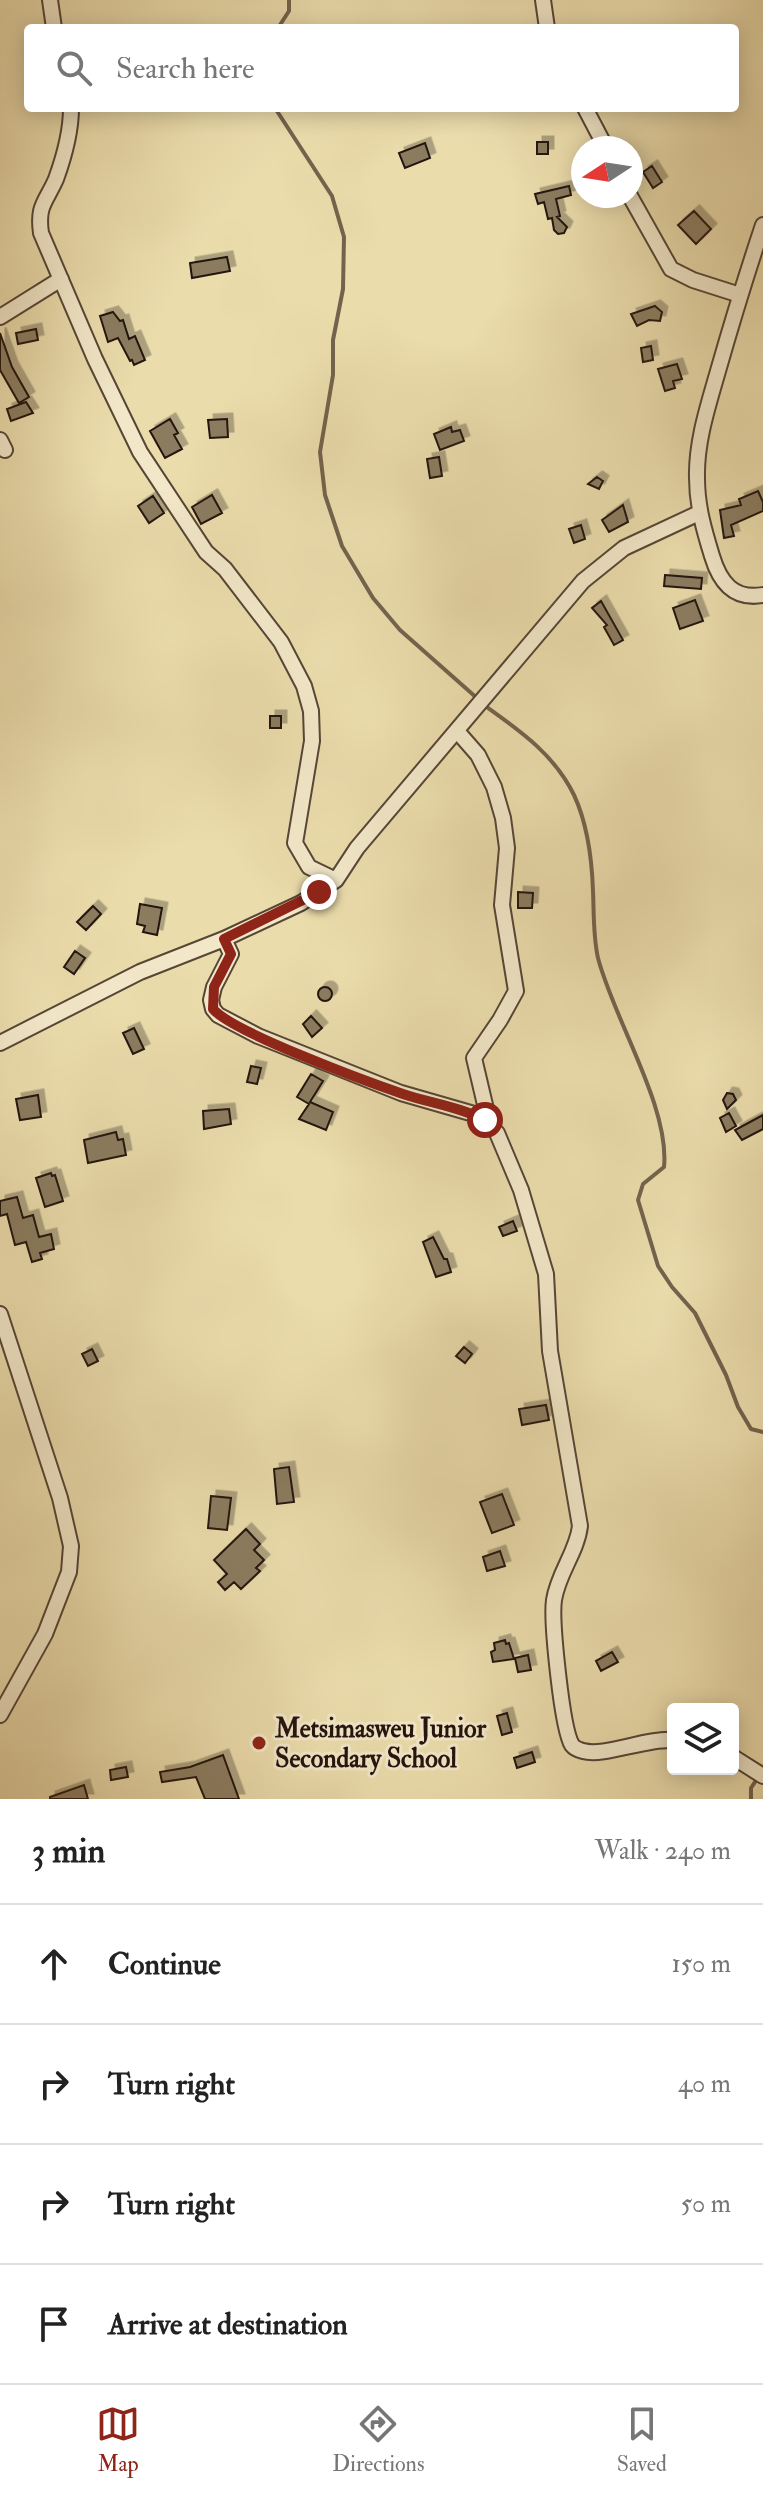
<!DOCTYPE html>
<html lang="en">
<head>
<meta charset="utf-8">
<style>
  :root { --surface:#fff; --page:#f2f2f2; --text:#222; --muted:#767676; --line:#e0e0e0; --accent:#8f2418 }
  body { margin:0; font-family:"IM FELL Double Pica",serif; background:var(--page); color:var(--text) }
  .controls { position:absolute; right:24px; bottom:24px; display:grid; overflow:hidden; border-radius:8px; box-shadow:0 4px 20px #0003 }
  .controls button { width:72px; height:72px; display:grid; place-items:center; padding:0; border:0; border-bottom:2px solid var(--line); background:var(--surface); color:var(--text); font:40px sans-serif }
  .compass { position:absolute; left:571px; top:136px; width:72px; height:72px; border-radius:50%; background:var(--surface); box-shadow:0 4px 20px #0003; rotate:258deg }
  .stop { position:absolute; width:24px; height:24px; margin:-18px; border:6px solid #8f2418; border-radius:50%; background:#fff }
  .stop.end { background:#8f2418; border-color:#fff; box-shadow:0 2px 8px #0008 }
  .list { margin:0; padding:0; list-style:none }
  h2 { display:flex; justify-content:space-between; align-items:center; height:104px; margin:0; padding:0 32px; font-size:34px }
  h2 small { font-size:26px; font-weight:400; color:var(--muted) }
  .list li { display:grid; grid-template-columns:52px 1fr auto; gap:24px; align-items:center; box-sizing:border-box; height:120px; padding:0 32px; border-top:2px solid var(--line) }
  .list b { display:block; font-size:30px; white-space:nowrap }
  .list em { font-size:26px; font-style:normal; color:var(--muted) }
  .icon { flex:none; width:44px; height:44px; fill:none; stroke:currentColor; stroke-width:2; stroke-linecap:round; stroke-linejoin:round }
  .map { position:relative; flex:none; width:763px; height:1799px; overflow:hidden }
  .search { position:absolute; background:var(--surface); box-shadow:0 4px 20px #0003; left:24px; right:24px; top:24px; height:88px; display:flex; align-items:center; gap:20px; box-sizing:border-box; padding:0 28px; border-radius:8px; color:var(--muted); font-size:30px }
  .sheet { height:584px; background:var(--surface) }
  nav { display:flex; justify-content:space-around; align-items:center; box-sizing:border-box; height:112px; border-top:2px solid var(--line); background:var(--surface); font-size:22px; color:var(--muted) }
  nav a { display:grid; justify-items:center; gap:4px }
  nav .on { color:var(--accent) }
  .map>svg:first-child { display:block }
</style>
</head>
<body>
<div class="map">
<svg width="763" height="1799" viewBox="0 0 763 1799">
  <defs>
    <filter id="shadow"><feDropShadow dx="5.5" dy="-5.5" stdDeviation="0" flood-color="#0004"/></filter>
  </defs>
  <rect width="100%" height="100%" fill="#ebdcac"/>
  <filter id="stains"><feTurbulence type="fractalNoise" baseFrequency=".0025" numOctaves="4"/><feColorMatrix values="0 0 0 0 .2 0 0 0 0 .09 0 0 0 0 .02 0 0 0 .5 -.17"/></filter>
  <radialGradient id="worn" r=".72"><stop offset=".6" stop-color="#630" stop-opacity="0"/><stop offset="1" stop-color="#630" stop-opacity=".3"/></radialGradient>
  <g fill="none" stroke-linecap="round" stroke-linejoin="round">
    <path stroke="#73634d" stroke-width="4" d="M278,28l11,-17v-11
      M275,108l57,88 12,41 -1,52 -10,51v35l-13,77 5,43 17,51 31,52 27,32 78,69
      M484,705c36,26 70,49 90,90 13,28 18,66 19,96 1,22 0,45 5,67 16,62 72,149 66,209l-21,17 -5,16 20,66 14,21 23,26 31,62 12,32 13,22 12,3
      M751,1799v-11l8,-12"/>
  </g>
  <path fill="#8b7c61" stroke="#24140f" stroke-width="2" filter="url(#shadow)" d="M537,142h11v12h-11z
    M425,143l5,15 -25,10 -6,-15z
    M652,166l10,16 -9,6 -10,-16z
    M569,186l2,9 -15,4 4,17 -3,1 10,10 -3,6 -6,1 -4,-4 -2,-12 -4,1 -4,-17 -6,2 -3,-10z
    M694,211l17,18 -15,15 -18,-19z
    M227,257l3,14 -38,7 -2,-15z
    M655,306l7,6 -2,9 -11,-1 -12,6 -6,-12z
    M113,312l7,9 3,-1 6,19 6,-3 10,24 -11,5 -2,-5 -2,1 -12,-23 -10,4 -8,-26z
    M36,329l2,11 -20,4 -2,-11z
    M0,333l12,34 17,30 -10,6 -19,-33z
    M651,346l2,14 -10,2 -2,-14z
    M677,364l5,15 -9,2 2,7 -10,3 -7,-22z
    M26,402l7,11 -22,8 -4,-12z
    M170,419l8,14 -4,2 8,14 -17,9 -15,-27z
    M227,419l1,18 -18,1 -2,-18z
    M451,427l1,5 8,-2 4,11 -24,9 -6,-16z
    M439,457l3,19 -12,2 -3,-19z
    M597,477l6,4 -4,8 -11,-5z
    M758,491l5,11v9l-32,14 3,11 -10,2 -4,-28 21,-5 -2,-6z
    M212,495l10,18 -21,11 -9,-17z
    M153,496l11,17 -15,10 -11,-17z
    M623,505l5,17 -19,10 -7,-12z
    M581,525l4,14 -11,4 -5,-14z
    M665,575l37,3 -1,11 -37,-3z
    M695,600l8,21 -23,8 -7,-21z
    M601,601l22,39 -9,5 -10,-18 3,-2 -15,-17z
    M270,716h11v12h-11z
    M518,892l15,1 -1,15h-14z
    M140,904l22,4 -5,27 -14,-3 2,-6 -8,-2z
    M93,906l8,8 -15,16 -9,-8z
    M75,951l10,7 -11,16 -10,-7z
    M318 994a7 7 0 1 1 14 0a7 7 0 1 1-14 0Z
    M311,1016l11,12 -10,9 -9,-13z
    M134,1028l10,21 -11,5 -10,-21z
    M251,1066l10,2 -4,16 -10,-2z
    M311,1074l12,7 -13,21 23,10 -7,18 -27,-11 10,-15 -12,-7z
    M727,1093l6,1 3,6 -9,9 -4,-9z
    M38,1095l3,22 -21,3 -4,-21z
    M229,1109l2,15 -27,5 -1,-18z
    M729,1113l7,13 -10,6 -6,-14z
    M763,1115v14l-21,11 -7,-10z
    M116,1132l2,8 5,-1 3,16 -38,8 -4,-23z
    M51,1173l1,3 3,-1 8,26 -18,6 -9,-29z
    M17,1197l6,21 10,-3 6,22 12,-3 3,15 -14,4 2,6 -10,3 -6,-20 -11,3 -8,-31 -7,2v-15z
    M513,1221l4,10 -14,5 -4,-9z
    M433,1237l11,22h3l4,13 -15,5 -13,-35z
    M464,1347l8,7 -7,9 -9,-7z
    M92,1349l6,12 -10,5 -6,-12z
    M546,1405l3,15 -27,5 -3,-16z
    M289,1467l5,35 -17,2 -3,-35z
    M502,1494l12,31 -22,8 -12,-31z
    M211,1496l20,2 -4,32 -19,-2z
    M246,1529l14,15 -6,6 10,10 -8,8 4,3 -19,18 -7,-7 -9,8 -7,-8 9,-8 -13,-14z
    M500,1551l5,15 -18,5 -4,-14z
    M505,1640l1,4 3,-1 5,16 -21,3 -2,-10 4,-2 -1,-7z
    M612,1652l6,10 -17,9 -5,-10z
    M528,1655l3,15 -13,2 -3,-14z
    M507,1713l5,19 -10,3 -5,-19z
    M532,1752l3,10 -18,6 -3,-10z
    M223,1755l16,44h-34l-9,-22 -34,5 -2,-10 30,-5z
    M126,1767l2,10 -17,3 -1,-10z
    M84,1785l4,14h-38v-2z"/>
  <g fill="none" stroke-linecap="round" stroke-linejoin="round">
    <g stroke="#564636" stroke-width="18">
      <path id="minor" d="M50,0l4,28
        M543,0l4,28
        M71,108c0,23 -7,49 -15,71 -10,23 -19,26 -15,54l54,126 45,93 66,100 19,17 56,73 23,44 7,25 1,30 -17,102 14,24 27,13
        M585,108l21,40
        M630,196l41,73 22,11 47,15
        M763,225c-16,48 -31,97 -45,146 -10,35 -22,71 -21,107 0,28 7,52 15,78 8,27 22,44 51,39
        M0,317l61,-38
        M0,440l5,10
        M457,731l21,24 16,32 9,31 4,30 -5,57 14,86 -16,29 -26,38 16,68
        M224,939l7,15 -17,33 -3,13 2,9 5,6 40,21 143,57 73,21 11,6 12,13 24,57 25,84 4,77 30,175c-3,26 -22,47 -26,74 -3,21 8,129 18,145 3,4 7,5 11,6 21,6 63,-13 90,-11
        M0,1043l140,-71 84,-33 77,-36 35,-23 21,-32 226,-267 41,-33 75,-35
        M0,1314l60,184 11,48 -2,26 -24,62 -45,81
        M733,1757l30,19"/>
    </g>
    <use href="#minor" stroke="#f2e8c9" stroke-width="14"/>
  </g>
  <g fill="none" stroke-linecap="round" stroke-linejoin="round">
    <path stroke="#8f2418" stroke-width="10" d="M319,892l-95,47 7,15 -17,33 -1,22c19,23 155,73 190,85 27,9 57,13 82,26"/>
  </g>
  <circle fill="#8f2418" stroke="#f2e8c9" stroke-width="3" cx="259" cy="1743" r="8"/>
  <g text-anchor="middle" stroke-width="6" stroke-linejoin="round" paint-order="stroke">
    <g font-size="26" font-weight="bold" fill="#24140f" stroke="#f2e8c9" text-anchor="start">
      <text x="275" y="1737">Metsimasweu Junior<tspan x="275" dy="30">Secondary School</tspan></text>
    </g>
  </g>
  <rect width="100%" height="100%" filter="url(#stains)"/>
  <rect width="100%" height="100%" fill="url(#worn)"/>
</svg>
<div class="controls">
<button><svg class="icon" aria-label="layers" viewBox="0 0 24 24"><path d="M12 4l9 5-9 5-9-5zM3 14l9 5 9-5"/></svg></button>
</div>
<svg class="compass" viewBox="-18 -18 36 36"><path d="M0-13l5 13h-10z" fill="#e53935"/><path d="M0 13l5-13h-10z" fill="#767676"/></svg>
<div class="stop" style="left:485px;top:1120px"></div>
<div class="stop end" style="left:319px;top:892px"></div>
<div class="search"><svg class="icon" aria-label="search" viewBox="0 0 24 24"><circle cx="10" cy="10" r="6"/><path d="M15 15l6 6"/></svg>Search here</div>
</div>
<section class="sheet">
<h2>3 min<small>Walk · 240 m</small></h2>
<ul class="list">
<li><svg class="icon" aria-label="ahead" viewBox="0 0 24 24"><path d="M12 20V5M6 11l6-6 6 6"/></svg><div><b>Continue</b></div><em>150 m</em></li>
<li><svg class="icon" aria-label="right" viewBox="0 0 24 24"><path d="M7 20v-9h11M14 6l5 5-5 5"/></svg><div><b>Turn right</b></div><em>40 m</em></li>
<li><svg class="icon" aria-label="right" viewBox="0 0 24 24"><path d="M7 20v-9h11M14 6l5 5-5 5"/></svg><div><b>Turn right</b></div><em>50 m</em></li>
<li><svg class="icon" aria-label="arrive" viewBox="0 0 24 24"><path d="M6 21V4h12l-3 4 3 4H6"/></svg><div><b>Arrive at destination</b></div></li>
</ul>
</section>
<nav>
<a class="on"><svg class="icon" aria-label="map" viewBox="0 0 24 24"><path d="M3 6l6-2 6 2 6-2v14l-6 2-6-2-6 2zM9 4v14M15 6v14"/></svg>Map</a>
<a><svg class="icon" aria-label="directions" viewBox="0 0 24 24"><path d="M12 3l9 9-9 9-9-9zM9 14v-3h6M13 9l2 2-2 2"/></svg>Directions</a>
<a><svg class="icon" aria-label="saved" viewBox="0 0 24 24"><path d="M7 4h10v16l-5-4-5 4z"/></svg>Saved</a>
</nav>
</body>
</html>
